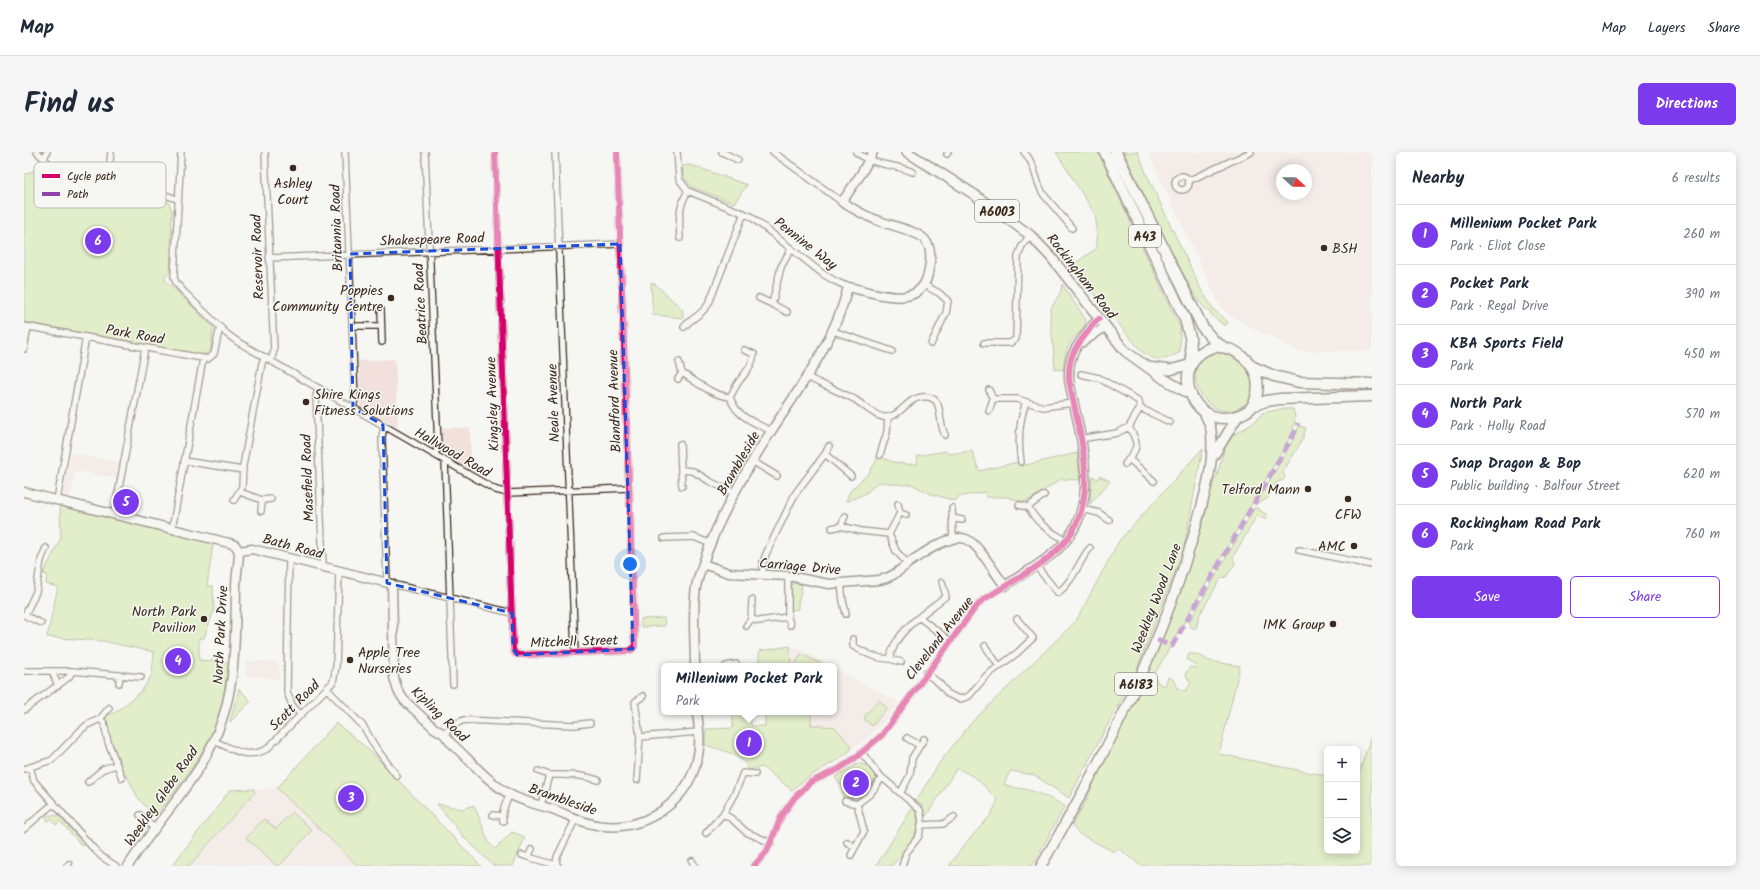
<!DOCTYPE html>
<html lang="en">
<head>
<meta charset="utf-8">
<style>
  :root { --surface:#fff; --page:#f6f6f7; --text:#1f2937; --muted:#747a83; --line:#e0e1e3; --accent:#7c3aed }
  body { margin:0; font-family:Kalam,sans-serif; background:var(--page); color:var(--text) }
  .controls { position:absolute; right:12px; bottom:12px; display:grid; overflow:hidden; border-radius:6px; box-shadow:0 2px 10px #0003 }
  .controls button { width:36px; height:36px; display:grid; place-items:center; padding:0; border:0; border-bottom:1px solid var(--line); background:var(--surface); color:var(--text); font:20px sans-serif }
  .compass { position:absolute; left:1252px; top:12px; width:36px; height:36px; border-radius:50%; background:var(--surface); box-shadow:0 2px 10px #0003; rotate:111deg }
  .you { position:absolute; left:606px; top:412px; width:14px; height:14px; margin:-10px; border:3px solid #fff; border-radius:50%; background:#1a73e8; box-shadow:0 0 0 6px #1a73e833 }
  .badge { display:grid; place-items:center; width:26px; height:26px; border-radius:50%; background:var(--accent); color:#fff; font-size:13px; font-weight:700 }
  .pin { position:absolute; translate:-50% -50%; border:2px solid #fff; box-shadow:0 1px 4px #0006 }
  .popup { position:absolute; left:637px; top:511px; width:176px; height:52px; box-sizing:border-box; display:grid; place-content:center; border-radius:6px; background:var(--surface); filter:drop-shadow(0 1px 3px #0005); font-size:13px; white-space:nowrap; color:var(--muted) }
  .popup b { font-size:15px; color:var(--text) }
  .popup::after { content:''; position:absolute; left:50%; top:100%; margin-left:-8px; border:8px solid transparent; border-top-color:var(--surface) }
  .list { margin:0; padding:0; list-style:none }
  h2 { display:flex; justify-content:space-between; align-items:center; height:52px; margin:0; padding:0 16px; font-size:17px }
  h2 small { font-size:13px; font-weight:400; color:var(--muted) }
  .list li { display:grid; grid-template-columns:26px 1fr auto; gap:12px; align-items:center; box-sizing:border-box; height:60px; padding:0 16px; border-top:1px solid var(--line) }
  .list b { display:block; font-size:15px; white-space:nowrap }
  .list p { margin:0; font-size:13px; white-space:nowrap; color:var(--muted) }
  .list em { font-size:13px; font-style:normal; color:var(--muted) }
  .actions { display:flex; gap:8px; padding:12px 16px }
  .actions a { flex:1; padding:9px 0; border:1px solid var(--accent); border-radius:6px; text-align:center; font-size:14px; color:var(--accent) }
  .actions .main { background:var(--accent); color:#fff }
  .icon { flex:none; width:22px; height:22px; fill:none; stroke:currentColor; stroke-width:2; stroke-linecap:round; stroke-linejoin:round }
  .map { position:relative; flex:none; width:1348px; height:714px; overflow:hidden; border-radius:6px }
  header { display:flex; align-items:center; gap:24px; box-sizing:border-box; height:56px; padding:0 20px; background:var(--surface); border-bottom:1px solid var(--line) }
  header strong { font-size:19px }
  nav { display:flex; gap:22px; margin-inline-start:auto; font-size:14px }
  .intro { display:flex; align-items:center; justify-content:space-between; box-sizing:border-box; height:96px; padding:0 24px }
  h1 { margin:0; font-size:28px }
  .button { padding:10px 18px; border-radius:6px; background:var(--accent); color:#fff; font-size:14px; font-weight:700 }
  main { display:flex; gap:24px; padding:0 24px }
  aside { flex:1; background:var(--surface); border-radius:6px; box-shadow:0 2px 10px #0003 }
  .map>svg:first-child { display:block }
</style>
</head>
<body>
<header>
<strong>Map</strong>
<nav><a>Map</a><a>Layers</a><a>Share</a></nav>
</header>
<div class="intro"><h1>Find us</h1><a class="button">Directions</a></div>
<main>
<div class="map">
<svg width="1348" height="714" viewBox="0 0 1348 714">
  <rect width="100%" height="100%" fill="#f6f6f2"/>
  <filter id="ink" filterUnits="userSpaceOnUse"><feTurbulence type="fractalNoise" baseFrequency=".025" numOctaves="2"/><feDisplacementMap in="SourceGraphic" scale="8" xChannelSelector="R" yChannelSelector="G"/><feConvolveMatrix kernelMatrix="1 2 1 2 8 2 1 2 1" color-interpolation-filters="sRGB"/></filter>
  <g filter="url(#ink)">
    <path fill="#f1e0dc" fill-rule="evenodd" d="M1124,0h224v199h-74l-64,-33 -13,-10zM1258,18h24v24h-24z
      M371,207l3,68 -38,-21 -1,-45z
      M418,276h28l1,34 -3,6 -25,-13z
      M47,301l48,9 -3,16 -40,-7 -6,26 -7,-2z
      M766,494l7,2 34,18h-40z
      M223,509l31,1 2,17 -34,-3z
      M810,516l64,34 -13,18 -18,18 -27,20 -35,20 -13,12 -30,-23 31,-55h41z
      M312,571l32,26 113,117h-291l68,-76 19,-2z"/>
    <path fill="#cbe399" stroke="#83865c" d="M1032,0h42l82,176v24c-15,9 -23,10 -38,0l-71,-86 26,-18v-20l-2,-14z
      M1100,0h14l8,21 54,115 14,22 14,12 -3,4c-14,-10 -25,-22 -34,-37 -6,-12 -11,-23 -19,-33z
      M21,13l24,23 94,10 6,5 3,7 -2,62 -6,7 49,48 -2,22 -3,4 -5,2 -179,-33v-147z
      M665,13l8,2 50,18 -13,18 -42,-16 -8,-10 -2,-11z
      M627,131l4,1 28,26 -1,3 2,5 -31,-3z
      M1038,132l24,36c-1,10 -9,13 -15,21 -6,9 -7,19 -8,29l-8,-1 -5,-58 11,-20z
      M1194,200c14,1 33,14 36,28 1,5 -1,12 -1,16 -4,5 -9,10 -15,12 -34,16 -65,-46 -20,-56z
      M1257,257h12l2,8 -2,15 -139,243 4,8 7,3 3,-9 5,2 4,9 9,3 5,-8 -6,-9 5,-7 6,1 1,-3 -10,-5 2,-7 10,2 10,6 31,5 -21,88 108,22v75h30v-71l15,-47v133h-231l-23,-18 -4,4 -36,-19 -6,-8 15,-26 16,-40 65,-133 36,-106 9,-39 3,-2 8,-29 8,-14 23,-14 7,-9z
      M1275,274l7,2 -4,12 -19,32 2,5 -2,3 -6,2 -10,17 -11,5 40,-70z
      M1179,296l-20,104 -47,119 -67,127 -35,-23 -24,-4 -6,14c8,3 17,3 25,5 13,4 24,10 36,16l-33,60h-83l15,-21 27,-30 7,-15 -22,-22 -19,-10 -31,48 -4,-11 -6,-4 24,-39 33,-41 103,-100 43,-80z
      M922,299l2,3 24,-3 7,20 39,-9 8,3 51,-12 3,27 -19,-1 -28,19 -9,4 -17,-5h-21l-1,-5 -27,5 -2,4 -25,-7 -20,-10 -7,1 -23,-3 -4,1 -11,10 -17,8h-3l4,-10 19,-18 10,-17c15,7 21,9 39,8l-1,-8z
      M1068,324l6,3 1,-3 11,5 -20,23z
      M36,354l153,38 -6,42h6l1,24 -10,28h-5v22l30,2c-3,16 -5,33 -9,48 -11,41 -40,74 -65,107l-17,-19 -12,-24 -2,1 -14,-36 -2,-13 -3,-7 2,-4 9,-3 25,-20 11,-17 2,-23 -52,-11 -55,-4 11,-50 -12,-3 1,-9 -4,-1 18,-36z
      M1231,355l12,8 -1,4 -10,-2 -23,40 2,7 -9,13 -5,1 -21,36 -4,14h-4l-3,-5z
      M770,431l8,2 -3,16 -1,1v7l-7,1v-25z
      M640,466l1,8 -24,1v-8z
      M766,494l1,20h-32v-15z
      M777,502l21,10 -1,2h-27z
      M215,537l12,12 -21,21z
      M855,548l8,8 -15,18 -8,-7 3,-6z
      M741,560h46v13l24,2 16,19v4c-20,16 -41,23 -59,40l-30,-23 -13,3c-8,-17 -28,-20 -44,-25l1,-16 27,-1v-14h18v12h14z
      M312,571l32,26 113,117h-123l-81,-78z
      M835,611l10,4 7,11c-10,15 -15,22 -33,20l-1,-11 -7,-10z
      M230,637l1,3 -66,74h-17l58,-76z
      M413,652l26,5 11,-4 15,38 6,6 17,-17 13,5 -12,29h-19l-31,-30z
      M889,655c14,22 -8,42 -21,59h-16z
      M268,660l20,18 -33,36h-2l-31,-28 18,-19 12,10z
      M25,663l10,1 25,28 -2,2 -22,-25 -4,4 -5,-6 -3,2 -3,-3z"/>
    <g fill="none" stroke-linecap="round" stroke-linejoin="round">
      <g stroke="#3b2a1e" stroke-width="8">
        <path id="street" d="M13,0l29,28 7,4 92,11 12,4
          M157,0l-7,125 2,6 7,8 44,43 11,8 258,148 12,3 121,-5
          M241,0l9,199 -3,9
          M321,0l10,247 -2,9
          M401,0l13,294 -3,9
          M471,0l18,497 2,5 5,1 109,-4 4,-2 2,-3 -18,-494
          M531,0l20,500
          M653,0l2,27 9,12 62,25 73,58 12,7 13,6
          M698,0l16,8
          M749,0l69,50
          M832,0c19,15 36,11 57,20
          M1000,0c12,12 11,30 20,43l28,33
          M923,2l1,-2
          M20,6l3,-6
          M1151 31a7 7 0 1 1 14 0a7 7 0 1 1-14 0Z
          M1164,29l63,-29
          M83,36l4,-36
          M656,86c-1,-18 -2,-31 8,-47
          M245,106l351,-14
          M900,133l15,8 9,8 -2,12 -15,31
          M735,146l13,6
          M357,158l1,32
          M763,160l-15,-8 9,-37 10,-18
          M0,174l184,33 6,-5 5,-23 2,-3
          M328,174h29
          M660,175c8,-10 19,-12 25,-24l35,-90
          M809,179l59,20
          M960,191h26l6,-4 2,-83 4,-10 8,-11
          M0,197l4,-22
          M658,221c15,9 29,22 48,24 3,-5 6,-12 10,-17 7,-9 12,-14 14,-26l-10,-4
          M1057,222l18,4 40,23 1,7 -11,19c11,18 9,21 -4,37
          M783,225c15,8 32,14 47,22 10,6 19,16 29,18 14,2 21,-13 32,-18 8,-4 20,-3 23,6 3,10 2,20 7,30
          M654,227l4,-6 -3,-11
          M295,236l-3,8 7,171
          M965,238l4,9
          M706,245c6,20 24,25 41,34
          M1116,256l30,14
          M965,259l4,-12h24l26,8 30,-4
          M360,274l-2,11 5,146
          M1056,287l37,-6 12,-6
          M656,292l1,26
          M801,302l26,22
          M856,303l7,-23 1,-15
          M1105,307l25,22
          M160,309l59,9
          M421,309l8,223
          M728,309l25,15
          M997,310c-3,-20 -2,-41 5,-60
          M658,334l-1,-16 12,1 16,10 25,12
          M216,340l22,8 9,-1
          M1020,343l-16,12c11,19 20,22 38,34
          M33,348l29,-163
          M210,348l8,-13 1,-21 19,-103 3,-6
          M995,353l9,2
          M928,356l1,31
          M1058,357l17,4 10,7
          M237,359l1,-11
          M876,361l6,2
          M90,363l31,-167
          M928,366l10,2
          M817,374l20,5 28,3
          M808,376l9,-2 4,-10
          M148,377l31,-170
          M865,382l7,17 12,13
          M865,382l11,-21 -2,-9
          M640,386l30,-1 17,7
          M1275,398l73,15
          M265,406l-2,134 5,13 9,10
          M1012,414l22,27c17,-14 19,-29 32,-45
          M739,423v-13l3,-8 29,-60 30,-40 4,-8
          M817,431l2,18 3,13
          M368,432l120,29
          M0,463l17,8
          M1,463l11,-23 5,-32 5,-12
          M764,465l2,8
          M895,465l31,24
          M727,467l1,-19
          M722,474l5,-7 8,2 29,-4v-41
          M829,487v7c14,8 21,12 37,13 4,-28 35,-46 56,-63l-4,-14
          M961,494l14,20
          M866,507l11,3
          M702,514l10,-2
          M0,519h48l69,6
          M28,519l6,15
          M902,521l14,11 8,10 11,5 5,-1 5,-2 17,-20 31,-23 16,-15 -16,-19
          M95,531l1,-8
          M303,537l36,37 13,22 21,28
          M0,558l45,-33 3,-6
          M76,567l4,4 4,19 14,36
          M420,582l11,-10 9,-4 110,5 16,-2
          M616,585l58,-5
          M883,586l12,7
          M190,589c19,8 32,19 53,8l66,-67 3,-15 3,-96
          M838,601l16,21 42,36 2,11 -3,15 -13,17 -4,13
          M6,615l4,14 59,67 9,9 14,9
          M0,617l28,-9 28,-29 7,-6 13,-6 9,-11
          M514,619l11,4
          M731,622l-12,-1 -8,20 -12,21 9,5 14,13 25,11
          M613,628l3,-43 -5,-35 8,-6
          M64,630l15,-13 13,-4
          M877,640l9,-17 2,-17 12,-19
          M821,649l12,3
          M517,653l8,-30c18,0 32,-1 49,5
          M116,663l14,13
          M469,663l9,1
          M479,669c-2,-10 3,-18 7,-27
          M897,673l22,-1 11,-7
          M0,677l30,-26
          M682,681l17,-19
          M823,690l8,5
          M508,697l-4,8 28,8
          M498,703l6,2
          M827,703l13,-24 -7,-27 13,-10 12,-16
          M668,709l3,5
          M43,714l2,-2
          M534,714l-2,-1 1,-8 19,-39
          M730,714l13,-15 15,-36 13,-18 16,-15 28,-13 16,-11 27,-23 93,-127 8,-8 22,-14"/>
      </g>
      <g stroke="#3b2a1e" stroke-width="11">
        <path id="secondary" d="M1059,190l22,-15
          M0,340l205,51 6,2 4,6
          M215,399l13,-2 140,35 2,94 4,13 6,9 30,28 10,6 6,8c19,17 37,39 59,52 14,8 31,11 46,16 15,6 32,15 49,16 42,4 83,-24 93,-66 4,-15 2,-32 0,-48
          M679,412l26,9 59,3 41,8 50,-4c13,-2 21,-10 31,-18 12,-8 41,-29 56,-23 13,5 29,35 39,47 17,-12 37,-22 53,-37 47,-43 21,-115 11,-169 -1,-21 4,-30 17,-46 4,-5 7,-11 13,-15
          M671,514c0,-26 -3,-53 1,-79 4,-19 13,-39 20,-57 16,-35 35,-68 56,-100 30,-46 63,-90 76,-143 29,6 75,26 81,-18 2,-10 3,-21 -4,-29 -8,-10 -38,-15 -51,-21 -11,-4 -22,-11 -32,-17l19,-28 12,-22
          M104,714c23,-36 54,-69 76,-106 33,-57 31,-109 32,-173 0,-12 3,-24 3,-36"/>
      </g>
      <g stroke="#3b2a1e" stroke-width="12">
        <path id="primary" d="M883,0l65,41 58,42 21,22 74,94 39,28 26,15
          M1124,215l22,3 22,-6
          M1187,308l27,-44
          M1017,714c63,-109 124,-224 157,-347 8,-28 17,-59 13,-89 -1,-7 -5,-13 -8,-20"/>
      </g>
      <g stroke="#3b2a1e" stroke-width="13">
        <path id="highway" d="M1081,0l80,167 5,18 2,25
          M1092,0l87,176 11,13 9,6
          M1189,195c24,-2 49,20 44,46 -1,4 -2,10 -5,14 -4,5 -12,8 -19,10 -44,10 -65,-57 -20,-70z
          M1227,214l23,10 25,6 73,2
          M1228,254l14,-5 14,-2 92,-3"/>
      </g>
      <use href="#street" stroke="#f6f6f2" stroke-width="5.5"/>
      <use href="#secondary" stroke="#f6f6f2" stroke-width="8"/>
      <use href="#primary" stroke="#f6f6f2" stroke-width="9"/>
      <use href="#highway" stroke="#f6f6f2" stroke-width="10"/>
      <path stroke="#8e44ad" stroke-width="5" stroke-dasharray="10 5" stroke-linecap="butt" d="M1133,488l15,6 123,-214 3,-9"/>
      <g stroke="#f6f6f2" stroke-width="8">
        <path id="cycleway" d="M471,0l18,497 2,5 5,1 109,-4 4,-2 2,-3 -18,-494
          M730,714l13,-15 15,-36 13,-18 16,-15 28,-13 16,-11 27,-23 93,-127 8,-8c24,-16 55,-31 75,-51 47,-44 21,-115 11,-169 -1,-21 4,-30 17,-46 4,-5 7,-11 13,-15"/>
      </g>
      <use href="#cycleway" stroke="#d6006c" stroke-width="6"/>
    </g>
  </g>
  <path d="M0 0H1348V714H0ZM596,92l13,405 -116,6 -4,-6 -1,-36 -125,-30 -4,-158 -30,-17 -3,-154z" fill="#f6f6f2" fill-opacity=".55" fill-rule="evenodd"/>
  <path fill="none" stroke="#1d4ed8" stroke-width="3" stroke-dasharray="8 5" stroke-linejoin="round" d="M596,92l13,405 -116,6 -4,-6 -1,-36 -125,-30 -4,-158 -30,-17 -3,-154z"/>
  <g fill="#3b2a1e" stroke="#f6f6f2" stroke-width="1.5">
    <circle cx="269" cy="16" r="4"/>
    <circle cx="1300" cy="96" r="4"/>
    <circle cx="367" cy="146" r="4"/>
    <circle cx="282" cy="250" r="4"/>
    <circle cx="1284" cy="337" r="4"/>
    <circle cx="1324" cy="347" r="4"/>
    <circle cx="1330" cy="394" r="4"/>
    <circle cx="180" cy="467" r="4"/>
    <circle cx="1309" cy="472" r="4"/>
    <circle cx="326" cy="508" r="4"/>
  </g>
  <g text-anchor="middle" stroke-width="3" stroke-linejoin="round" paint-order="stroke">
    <g fill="#f6f6f2" stroke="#73675e" stroke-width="1">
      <rect x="951" y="48" width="44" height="22" rx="3"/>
      <rect x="1105" y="73" width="32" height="22" rx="3"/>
      <rect x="1091" y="521" width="42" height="22" rx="3"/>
    </g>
    <g font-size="13" font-weight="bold" fill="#3b2a1e">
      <text x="973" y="64">A6003</text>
      <text x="1121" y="89">A43</text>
      <text x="1112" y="537">A6183</text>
    </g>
    <g font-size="14" fill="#3b2a1e" stroke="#f6f6f2" text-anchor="end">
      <text x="269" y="36" text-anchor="middle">Ashley<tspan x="269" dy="16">Court</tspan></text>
      <text x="1308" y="101" text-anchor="start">BSH</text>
      <text x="359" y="143">Poppies<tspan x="359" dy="16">Community Centre</tspan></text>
      <text x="290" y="247" text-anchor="start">Shire Kings<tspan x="290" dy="16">Fitness Solutions</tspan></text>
      <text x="1276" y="342">Telford Mann</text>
      <text x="1324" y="367" text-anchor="middle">CFW</text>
      <text x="1322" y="399">AMC</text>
      <text x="172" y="464">North Park<tspan x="172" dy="16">Pavilion</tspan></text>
      <text x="1301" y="477">IMK Group</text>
      <text x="334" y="505" text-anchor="start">Apple Tree<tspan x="334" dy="16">Nurseries</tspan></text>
    </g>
    <g font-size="14" fill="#3b2a1e" stroke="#f6f6f2">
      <text transform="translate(312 76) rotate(-92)" y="5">Britannia Road</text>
      <text transform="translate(408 87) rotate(-2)" y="5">Shakespeare Road</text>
      <text transform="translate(782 91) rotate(38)" y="5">Pennine Way</text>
      <text transform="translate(233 105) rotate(-92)" y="5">Reservoir Road</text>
      <text transform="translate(1058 124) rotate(52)" y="5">Rockingham Road</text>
      <text transform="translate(396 152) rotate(-93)" y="5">Beatrice Road</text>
      <text transform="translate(111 182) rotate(10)" y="5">Park Road</text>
      <text transform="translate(590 249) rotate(-92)" y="5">Blandford Avenue</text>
      <text transform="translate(529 251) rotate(-92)" y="5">Neale Avenue</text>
      <text transform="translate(468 252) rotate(-92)" y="5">Kingsley Avenue</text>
      <text transform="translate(429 300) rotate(30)" y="5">Hallwood Road</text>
      <text transform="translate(714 311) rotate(-60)" y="5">Brambleside</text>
      <text transform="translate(283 326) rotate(-92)" y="5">Masefield Road</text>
      <text transform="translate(269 394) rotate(15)" y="5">Bath Road</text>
      <text transform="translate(776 414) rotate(5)" y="5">Carriage Drive</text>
      <text transform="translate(1132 446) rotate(-69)" y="5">Weekley Wood Lane</text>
      <text transform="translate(196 483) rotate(-87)" y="5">North Park Drive</text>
      <text transform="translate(915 486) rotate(-52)" y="5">Cleveland Avenue</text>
      <text transform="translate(550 489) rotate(-2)" y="5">Mitchell Street</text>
      <text transform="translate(270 553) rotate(-45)" y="5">Scott Road</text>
      <text transform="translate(416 562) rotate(44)" y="5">Kipling Road</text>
      <text transform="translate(137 644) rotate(-55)" y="5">Weekley Glebe Road</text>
      <text transform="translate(539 647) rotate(19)" y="5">Brambleside</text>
    </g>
  </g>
  <rect x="10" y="10" width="132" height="46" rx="6" fill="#f6f6f2" stroke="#beb9b2" stroke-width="1"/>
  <rect x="18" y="22" width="18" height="4" fill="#d6006c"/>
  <rect x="18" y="40" width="18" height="4" fill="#8e44ad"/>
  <g font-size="11" fill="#3b2a1e">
    <text x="43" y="28">Cycle path</text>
    <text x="43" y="46">Path</text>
  </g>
</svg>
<div class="controls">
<button>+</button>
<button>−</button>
<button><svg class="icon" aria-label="layers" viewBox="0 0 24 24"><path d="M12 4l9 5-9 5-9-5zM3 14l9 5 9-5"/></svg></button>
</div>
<svg class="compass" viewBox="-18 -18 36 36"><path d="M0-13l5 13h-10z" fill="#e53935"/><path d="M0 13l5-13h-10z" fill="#747a83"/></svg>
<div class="you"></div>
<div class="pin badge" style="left:725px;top:591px">1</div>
<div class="popup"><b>Millenium Pocket Park</b>Park</div>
<div class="pin badge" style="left:832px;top:631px">2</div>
<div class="pin badge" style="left:327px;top:646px">3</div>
<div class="pin badge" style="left:154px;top:509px">4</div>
<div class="pin badge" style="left:102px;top:350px">5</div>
<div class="pin badge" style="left:74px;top:89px">6</div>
</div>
<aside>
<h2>Nearby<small>6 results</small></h2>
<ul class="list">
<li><span class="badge">1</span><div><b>Millenium Pocket Park</b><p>Park · Eliot Close</p></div><em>260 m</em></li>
<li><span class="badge">2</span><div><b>Pocket Park</b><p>Park · Regal Drive</p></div><em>390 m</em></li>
<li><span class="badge">3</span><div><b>KBA Sports Field</b><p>Park</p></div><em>450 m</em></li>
<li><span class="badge">4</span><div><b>North Park</b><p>Park · Holly Road</p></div><em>570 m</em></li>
<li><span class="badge">5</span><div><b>Snap Dragon &amp; Bop</b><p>Public building · Balfour Street</p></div><em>620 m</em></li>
<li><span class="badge">6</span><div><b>Rockingham Road Park</b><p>Park</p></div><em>760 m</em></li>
</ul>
<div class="actions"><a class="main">Save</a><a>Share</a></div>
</aside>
</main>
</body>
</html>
